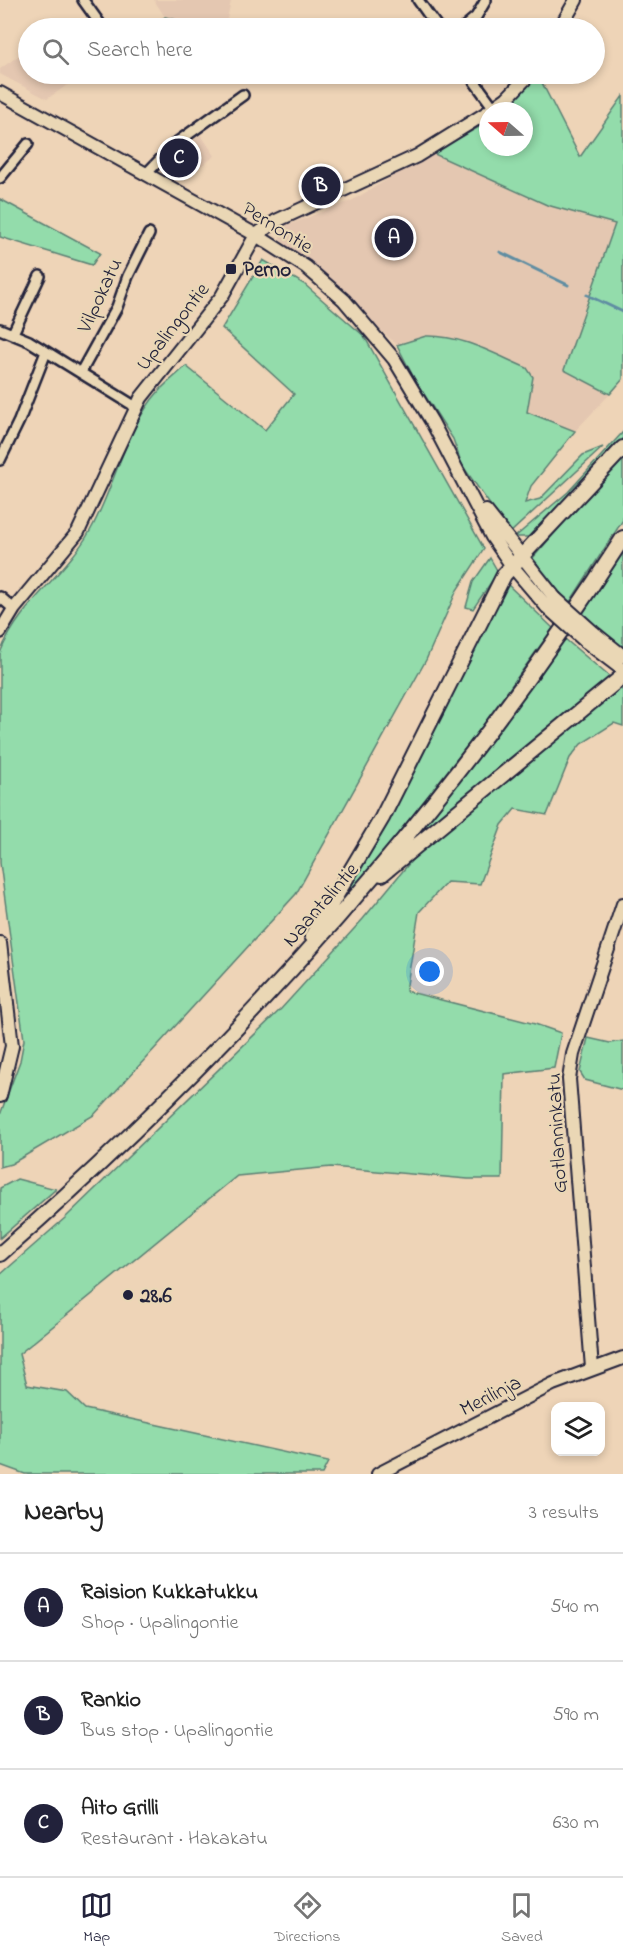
<!DOCTYPE html>
<html lang="en">
<head>
<meta charset="utf-8">
<style>
  :root { --surface:#fff; --page:#f6f6f6; --text:#222; --muted:#767676; --line:#e0e0e0; --accent:#22223b }
  body { margin:0; font-family:"Indie Flower",sans-serif; background:var(--page); color:var(--text) }
  .controls { position:absolute; right:18px; bottom:18px; display:grid; overflow:hidden; border-radius:12px; box-shadow:0 3px 9px #0003 }
  .controls button { width:54px; height:54px; display:grid; place-items:center; padding:0; border:0; border-bottom:2px solid var(--line); background:var(--surface); color:var(--text); font:30px sans-serif }
  .compass { position:absolute; left:479px; top:102px; width:54px; height:54px; border-radius:50%; background:var(--surface); box-shadow:0 3px 9px #0003; rotate:290deg }
  .you { position:absolute; left:430px; top:972px; width:21px; height:21px; margin:-15px; border:4px solid #fff; border-radius:50%; background:#1a73e8; box-shadow:0 0 0 9px #1a73e833 }
  .badge { display:grid; place-items:center; width:39px; height:39px; border-radius:50%; background:var(--accent); color:#fff; font-size:20px; font-weight:700 }
  .pin { position:absolute; translate:-50% -50%; border:3px solid #fff; box-shadow:0 2px 6px #0006 }
  .list { margin:0; padding:0; list-style:none }
  h2 { display:flex; justify-content:space-between; align-items:center; height:78px; margin:0; padding:0 24px; font-size:26px }
  h2 small { font-size:20px; font-weight:400; color:var(--muted) }
  .list li { display:grid; grid-template-columns:39px 1fr auto; gap:18px; align-items:center; box-sizing:border-box; height:108px; padding:0 24px; border-top:2px solid var(--line) }
  .list b { display:block; font-size:22px; white-space:nowrap }
  .list p { margin:0; font-size:20px; white-space:nowrap; color:var(--muted) }
  .list em { font-size:20px; font-style:normal; color:var(--muted) }
  .icon { flex:none; width:33px; height:33px; fill:none; stroke:currentColor; stroke-width:2; stroke-linecap:round; stroke-linejoin:round }
  .map { position:relative; flex:none; width:623px; height:1474px; overflow:hidden }
  .search { position:absolute; background:var(--surface); box-shadow:0 3px 9px #0003; left:18px; right:18px; top:18px; height:66px; display:flex; align-items:center; gap:15px; box-sizing:border-box; padding:0 21px; border-radius:33px; color:var(--muted); font-size:22px }
  .sheet { height:402px; background:var(--surface) }
  nav { display:flex; justify-content:space-around; align-items:center; box-sizing:border-box; height:84px; border-top:2px solid var(--line); background:var(--surface); font-size:16px; color:var(--muted) }
  nav a { display:grid; justify-items:center; gap:3px }
  nav .on { color:var(--accent) }
  .map>svg:first-child { display:block }
</style>
</head>
<body>
<div class="map">
<svg width="623" height="1474" viewBox="0 0 623 1474">
  <rect width="100%" height="100%" fill="#eed4b7"/>
  <filter id="ink" filterUnits="userSpaceOnUse"><feTurbulence type="fractalNoise" baseFrequency=".0167" numOctaves="2"/><feDisplacementMap in="SourceGraphic" scale="12" xChannelSelector="R" yChannelSelector="G"/><feConvolveMatrix kernelMatrix="1 2 1 2 8 2 1 2 1" color-interpolation-filters="sRGB"/></filter>
  <g filter="url(#ink)">
    <path fill="#e4c7b1" d="M154,0h77v1l-4,18 -18,9 -44,-11z
      M28,49v25h55l-36,25 -47,-25v-5z
      M201,135l14,21 -27,19 -15,-8 -2,-10z
      M432,153l115,52 68,19 -51,146 46,24 -35,37 -49,-19 7,-35 -125,-37 -11,5 -117,-106v-11l73,-28z"/>
    <path fill="#93dcab" stroke="#5a7f73" stroke-width="1.5" d="M165,17l44,11h-61z
      M538,75l42,82 43,-61v283l-13,15 -46,-24 51,-146 -68,-19 -115,-52 56,-31v25h36v-36h-19z
      M0,199l100,54 -8,12 -92,-28z
      M263,260l41,24 60,52 120,213 -27,41 -31,70 -130,234 -202,221 -83,49 -11,3v-52l20,-54 4,-21 -24,-177v-210c20,-50 65,-78 90,-122 25,-44 34,-101 69,-140 8,-9 18,-16 27,-25l79,64 29,-36 -72,-66z
      M426,336c36,-1 68,18 101,32l6,9 -6,35 48,19 -44,55 -6,17 15,-4 43,-44 20,-8 -93,86 -48,-68 -9,-26 -38,-59 -18,-35z
      M623,432v9l-94,96h-14l53,-45z
      M623,454v66l-55,85 -37,-42 1,-4z
      M623,552v98l-42,-34z
      M490,558l8,14 -25,37 -7,-2 7,-25z
      M507,584l46,44 -75,104 -125,159 -7,-5z
      M565,639l46,39 -197,163 -1,-2 78,-98z
      M620,689l3,1v36l-9,-3 -33,21 -11,14 -23,57 -32,-6 -13,16 -22,59 -33,-2 -28,30 -13,79 129,33 26,9 -7,35 -50,6 -2,105h-34l-137,-12 -94,9 -218,178 8,31 40,7 18,17 243,53 -6,12h-297l-25,-9v-190l65,-57 216,-209 82,-90 58,-70z
      M588,1038l22,5 13,-2v49l-38,-10 -5,-8z
      M17,1179l39,10 -56,49v-50z"/>
    <g fill="none" stroke-linecap="round" stroke-linejoin="round">
      <path stroke="#5f8da2" stroke-width="3" d="M500,252l68,33
        M587,295l36,17"/>
      <g stroke="#22223b" stroke-width="14">
        <path id="minor" d="M83,0l20,28
          M418,0l20,28
          M463,28l13,-11 10,-17
          M469,74l25,34
          M146,174l30,-31 67,-48
          M0,178l28,-34
          M0,329l29,12 107,66
          M13,333l27,-57
          M81,372l36,-65 11,-31 21,-42
          M0,460l19,-39 27,-69
          M0,597l14,12"/>
      </g>
      <g stroke="#22223b" stroke-width="16">
        <path id="tertiary" d="M560,28l16,-28
          M0,93l256,142 50,32 38,33 50,59 38,63 60,115 20,29 35,41
          M489,111l18,-13 23,-24
          M486,511l69,87
          M0,632l14,-23 64,-77 63,-134 81,-102 34,-61 20,-14 141,-65 71,-44
          M593,632l30,24
          M585,641l38,29
          M0,943l12,103 -12,50
          M592,1368l-23,-289 4,-25 50,-150
          M378,1474l175,-90 70,-26"/>
      </g>
      <g stroke="#22223b" stroke-width="18">
        <path id="secondary" d="M382,874l241,-198
          M312,936l70,-118 122,-243 119,-127
          M0,1254c239,-208 452,-449 623,-716"/>
      </g>
      <use href="#minor" stroke="#ead7b5" stroke-width="9"/>
      <use href="#tertiary" stroke="#ead7b5" stroke-width="12"/>
      <use href="#secondary" stroke="#ead7b5" stroke-width="14"/>
      <g stroke="#22223b" stroke-width="16" stroke-linecap="butt">
        <path id="tertiary-bridge" d="M555,598l38,34
          M547,607l38,34"/>
      </g>
      <use href="#tertiary-bridge" stroke="#ead7b5" stroke-width="12"/>
    </g>
  </g>
  <g fill="#22223b" stroke="#ead7b5" stroke-width="2">
    <rect x="225" y="263" width="12" height="12" rx="3"/>
    <circle cx="128" cy="1295" r="6"/>
  </g>
  <g text-anchor="middle" stroke-width="4.5" stroke-linejoin="round" paint-order="stroke">
    <g font-size="21" fill="#22223b" stroke="#ead7b5">
      <text transform="translate(278 227) rotate(32)" y="7">Pernontie</text>
      <text transform="translate(99 295) rotate(-65)" y="7">Vilpokatu</text>
      <text transform="translate(172 326) rotate(-52)" y="7">Upalingontie</text>
      <text transform="translate(320 904) rotate(-49)" y="7">Naantalintie</text>
      <text transform="translate(556 1133) rotate(-93)" y="7">Gotlanninkatu</text>
      <text transform="translate(490 1395) rotate(-27)" y="7">Merilinja</text>
    </g>
    <g font-size="21" font-weight="bold" fill="#22223b" stroke="#ead7b5" text-anchor="start">
      <text x="243" y="276">Perno</text>
      <text x="140" y="1302">28.6</text>
    </g>
  </g>
</svg>
<div class="controls">
<button><svg class="icon" aria-label="layers" viewBox="0 0 24 24"><path d="M12 4l9 5-9 5-9-5zM3 14l9 5 9-5"/></svg></button>
</div>
<svg class="compass" viewBox="-18 -18 36 36"><path d="M0-13l5 13h-10z" fill="#e53935"/><path d="M0 13l5-13h-10z" fill="#767676"/></svg>
<div class="you"></div>
<div class="pin badge" style="left:394px;top:238px">A</div>
<div class="pin badge" style="left:321px;top:186px">B</div>
<div class="pin badge" style="left:179px;top:158px">C</div>
<div class="search"><svg class="icon" aria-label="search" viewBox="0 0 24 24"><circle cx="10" cy="10" r="6"/><path d="M15 15l6 6"/></svg>Search here</div>
</div>
<section class="sheet">
<h2>Nearby<small>3 results</small></h2>
<ul class="list">
<li><span class="badge">A</span><div><b>Raision Kukkatukku</b><p>Shop · Upalingontie</p></div><em>540 m</em></li>
<li><span class="badge">B</span><div><b>Rankio</b><p>Bus stop · Upalingontie</p></div><em>590 m</em></li>
<li><span class="badge">C</span><div><b>Aito Grilli</b><p>Restaurant · Hakakatu</p></div><em>630 m</em></li>
</ul>
</section>
<nav>
<a class="on"><svg class="icon" aria-label="map" viewBox="0 0 24 24"><path d="M3 6l6-2 6 2 6-2v14l-6 2-6-2-6 2zM9 4v14M15 6v14"/></svg>Map</a>
<a><svg class="icon" aria-label="directions" viewBox="0 0 24 24"><path d="M12 3l9 9-9 9-9-9zM9 14v-3h6M13 9l2 2-2 2"/></svg>Directions</a>
<a><svg class="icon" aria-label="saved" viewBox="0 0 24 24"><path d="M7 4h10v16l-5-4-5 4z"/></svg>Saved</a>
</nav>
</body>
</html>
